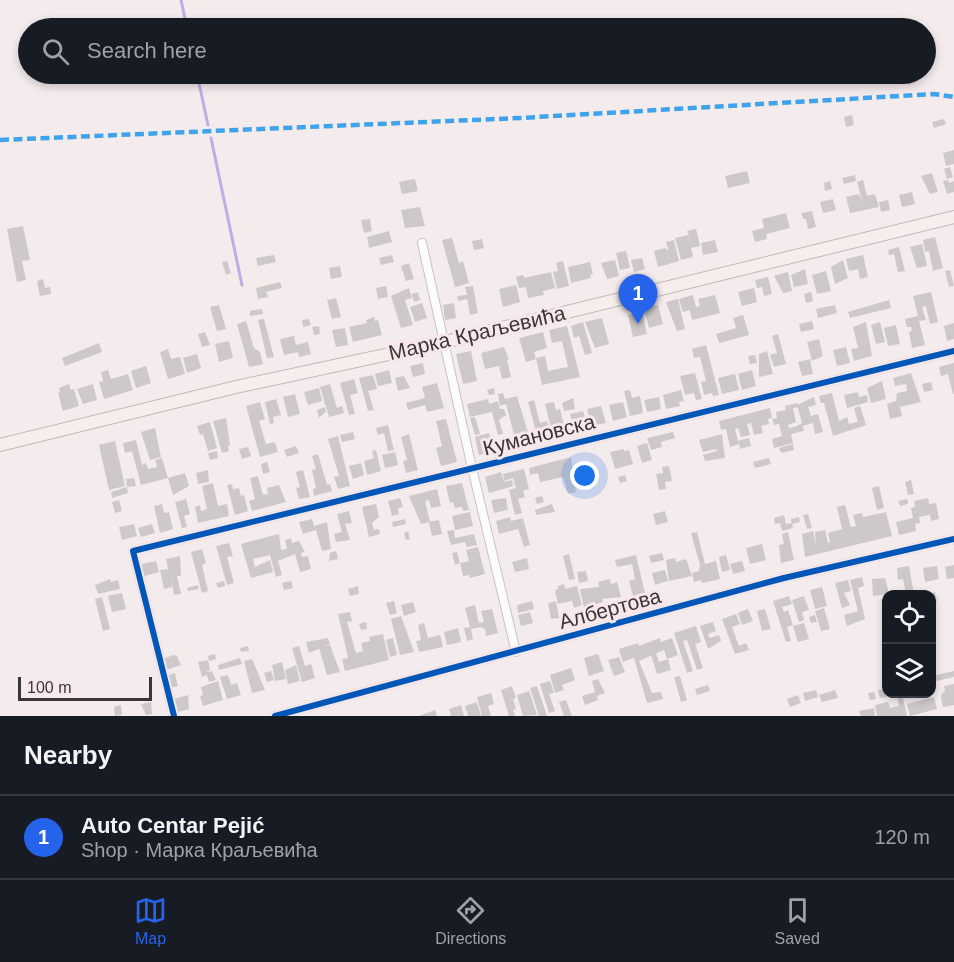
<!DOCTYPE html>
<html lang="en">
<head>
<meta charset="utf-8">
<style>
  :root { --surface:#171b24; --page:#20242c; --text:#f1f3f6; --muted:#9ea1a6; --line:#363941; --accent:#2563eb }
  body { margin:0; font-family:Arial,sans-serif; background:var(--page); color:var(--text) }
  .controls { position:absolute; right:18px; bottom:18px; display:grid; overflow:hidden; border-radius:12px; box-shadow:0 3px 9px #0003 }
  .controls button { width:54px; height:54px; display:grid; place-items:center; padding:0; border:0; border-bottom:2px solid var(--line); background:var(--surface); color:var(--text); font:30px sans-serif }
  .scale { position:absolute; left:18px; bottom:15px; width:134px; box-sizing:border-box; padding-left:6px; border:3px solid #3c3537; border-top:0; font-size:16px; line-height:21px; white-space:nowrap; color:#3c3537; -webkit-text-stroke:4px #f8e7ea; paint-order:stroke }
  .you { position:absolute; left:585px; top:476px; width:21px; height:21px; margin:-15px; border:4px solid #fff; border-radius:50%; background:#1a73e8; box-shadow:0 0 0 9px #1a73e833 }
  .badge { display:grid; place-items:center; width:39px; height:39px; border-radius:50%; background:var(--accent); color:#fff; font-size:20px; font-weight:700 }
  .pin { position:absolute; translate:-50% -50px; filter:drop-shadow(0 2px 3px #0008) }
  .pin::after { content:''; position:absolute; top:32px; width:21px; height:18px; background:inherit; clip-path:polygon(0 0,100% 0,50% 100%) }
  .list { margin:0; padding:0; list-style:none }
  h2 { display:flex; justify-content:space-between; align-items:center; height:78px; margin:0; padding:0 24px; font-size:26px }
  h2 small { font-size:20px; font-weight:400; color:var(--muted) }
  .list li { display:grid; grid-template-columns:39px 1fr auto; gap:18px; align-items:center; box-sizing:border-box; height:84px; padding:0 24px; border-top:2px solid var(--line) }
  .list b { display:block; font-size:22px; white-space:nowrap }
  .list p { margin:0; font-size:20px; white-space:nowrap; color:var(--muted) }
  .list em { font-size:20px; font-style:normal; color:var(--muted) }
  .icon { flex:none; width:33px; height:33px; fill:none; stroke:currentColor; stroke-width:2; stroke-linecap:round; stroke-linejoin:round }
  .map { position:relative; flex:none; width:954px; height:716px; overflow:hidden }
  .search { position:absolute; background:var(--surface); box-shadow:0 3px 9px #0003; left:18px; right:18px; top:18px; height:66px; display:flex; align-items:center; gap:15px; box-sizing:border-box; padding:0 21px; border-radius:33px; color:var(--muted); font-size:22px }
  .sheet { height:162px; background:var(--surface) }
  nav { display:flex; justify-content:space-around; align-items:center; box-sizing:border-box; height:84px; border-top:2px solid var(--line); background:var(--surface); font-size:16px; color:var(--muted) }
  nav a { display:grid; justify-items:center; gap:3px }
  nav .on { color:var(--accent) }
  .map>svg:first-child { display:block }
</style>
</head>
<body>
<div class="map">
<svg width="954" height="716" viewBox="0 0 954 716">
  <rect width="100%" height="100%" fill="#f4ebed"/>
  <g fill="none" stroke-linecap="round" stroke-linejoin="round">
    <path stroke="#bdade4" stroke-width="3" d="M181,0l6,28
      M197,74l11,51
      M211,138l31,147"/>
  </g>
  <path fill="#cfc8cb" d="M852,115l2,10 -8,2 -2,-10z
    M944,119l2,5 -12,4 -2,-6z
    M954,150v14l-8,2 -3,-13z
    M950,167l3,10 -6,2 -3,-10z
    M747,171l3,12 -22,5 -3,-12z
    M932,173l6,19 -8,2 -9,-18z
    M855,175l1,6 -12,3 -2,-6z
    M415,179l3,12 -16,3 -3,-12z
    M863,180l4,16 8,-2 4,13 -29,6 -4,-16 13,-3 4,10 -6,-22z
    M948,180l1,3 5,-2v11l-7,2 -4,-13z
    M830,181l2,8 -7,2 -1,-8z
    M912,192l3,12 -13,3 -3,-12z
    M833,199l3,11 -13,3 -3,-11z
    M888,200l2,10 -9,2 -2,-10z
    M420,207l5,19 -20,2 -4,-18z
    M812,211l4,16 -8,2 -2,-10h-3l-2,-6z
    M786,213l4,15 -24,6 1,5 -12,3 -3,-11 12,-3 -2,-9z
    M370,219l2,12 -8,2 -3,-13z
    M23,226l7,34 -8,1 4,19 -9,2 -10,-53z
    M696,229l4,17 -9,2 2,9 -12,3 -6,-22 13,-3 3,8 -4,-12z
    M389,231l3,11 -23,6 -2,-11z
    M935,237l8,31 -10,3 -4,-20 -4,1 -2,-12z
    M452,238l7,25 4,-2 6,22 -14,4 -13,-47z
    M482,239l2,9 -10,2 -2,-9z
    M674,240l5,21 -21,6 -4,-16 11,-3 4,3 -3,-9z
    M715,240l3,12 -15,3 -2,-12z
    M922,244l5,22 -10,2 -7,-21z
    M899,247l6,24 -7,1 -4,-18 -5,1 -1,-5z
    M626,251l4,17 -10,2 -4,-17z
    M274,255l2,7 -18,4 -2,-8z
    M392,255l2,7 -13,3 -2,-7z
    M863,255l5,22 -8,2 -2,-10 -9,2 -3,-12z
    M642,258l3,11 -11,3 -3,-12z
    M615,260l4,16 -12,3 -6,-16z
    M843,260l5,18 -13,6 -4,-17z
    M227,261l4,12 -5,2 -4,-13z
    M563,261l6,25 -12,3 -4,-17 5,-1 -2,-8z
    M590,262l3,12 -3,1 1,3 -20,5 -3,-16z
    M409,263l5,16 -8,2 -5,-15z
    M340,266l2,11 -11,2 -2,-11z
    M805,269l3,15 -14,3 -3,-12z
    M950,270l4,16 -5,1 -4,-16z
    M826,271l5,20 -14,3 -5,-19z
    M551,272l4,16 -12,3 1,4 -16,3 -2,-11 -7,1 -3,-11 7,-2 1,3z
    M788,272l4,19 -9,2 -9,-17z
    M768,277l4,17 -8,2 -2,-9 -5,1 -2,-8z
    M43,279l2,9 5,-1 1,7 -11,2 -3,-15z
    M280,282l2,6 -16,4 2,5 -10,2 -2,-11z
    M516,285l4,17 -17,5 -4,-18z
    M386,286l2,11 -10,2 -2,-11z
    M473,286l5,27 -8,2 -3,-16 -9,2 -1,-5 10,-1 -2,-8z
    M409,288l3,10 -7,2 8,25 -12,3 -10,-32z
    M754,288l3,14 -15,4 -4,-14z
    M418,292l2,8 -6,2 -2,-8z
    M811,292l2,9 -7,2 -2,-9z
    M931,292l7,30 -8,2 -4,-18 -4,1 4,13 -7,1 6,24 -13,3 -3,-16 3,-1 -1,-4h-4l-2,-8 13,-3 -5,-20z
    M693,295l3,12 4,-1 -2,-7 17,-4 5,18 -28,7 -2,-10 -7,2 -4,-13z
    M336,298l5,19 -9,2 -5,-19z
    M678,299l7,30 -8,2 -11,-29z
    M889,300l2,8 -41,10 -2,-6z
    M422,303l5,15 -12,4 -5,-15z
    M454,303l2,15 -11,2 -2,-15z
    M219,305l7,24 -9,2 -7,-24z
    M658,305l5,19 -14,4 -5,-20z
    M835,305l2,8 -19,5 -2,-9z
    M262,309l1,5 -13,2v-5z
    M642,312l5,22 -14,3 -5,-22z
    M743,315l6,20 -30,8 -3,-9 20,-6 -3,-10z
    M374,317l1,4 3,-1 4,15 -29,7 -4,-15 18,-4 -1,-3z
    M602,318l7,26 -14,4 -10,-26z
    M264,319l10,38 -7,1 -9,-38z
    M309,319l2,6 -8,2 -1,-7z
    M246,321l8,27 6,4 3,12 -14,3 -12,-43z
    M812,321l2,8 -13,3 -2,-8z
    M583,322l9,31 -7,2 -6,-19 -5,2 -3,-12z
    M866,322l6,34 -18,5 -3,-12 7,-1 -5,-21z
    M880,322l5,20 -9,2 -5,-19z
    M954,323v16l-7,2 -3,-15z
    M896,325l4,19 -12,2 -4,-18z
    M319,326l1,8 -6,1 -2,-8z
    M567,326l13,51 -38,8 -6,-27 9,-2 3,15 20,-4 -6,-26 -10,2 -3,-13z
    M345,328l3,17 -12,2 -4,-17z
    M205,332l5,13 -8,2 -4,-13z
    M543,332l4,16 -13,4 2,7 -10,3 -7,-24z
    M778,334l8,30 -12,3 -4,-12 7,-2 -5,-17z
    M294,336l2,9 12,-3 3,12 -12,3 -1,-5 -14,3 -4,-16z
    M819,339l4,17 -11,5 -5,-19z
    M229,341l4,17 -14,4 -4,-18z
    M99,343l3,9 -37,14 -3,-8z
    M706,345l13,50 -6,1 -1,-3 -8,2 -3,-13 5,-1 -6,-24 -6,1 -2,-9z
    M504,347l5,12 -2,1 4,17 -9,2 -3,-13 -14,3 -4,-16z
    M846,347l4,16 -13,3 -4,-16z
    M168,349l3,10 9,-2 5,17 -17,5 -8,-27z
    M471,351l6,30 -14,3 -7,-30z
    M767,351l6,23 -14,3v-23z
    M197,354l4,14 -14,5 -4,-15z
    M755,355l2,8 -7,1 -2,-8z
    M810,359l3,15 -11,2 -4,-14z
    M423,363l2,11 -12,3 -3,-11z
    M954,363v31h-1l-5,-20 -7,2 -2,-9z
    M146,366l5,17 -15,5 -5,-17z
    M108,370l3,9 17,-5 5,16 -29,9 -5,-17 4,-1 -2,-9z
    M389,370l3,13 -14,3 -3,-12z
    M752,370l4,16 -14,4 -4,-16z
    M695,373l7,26 -6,1 -2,-7 -9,2 -5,-19z
    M911,373l10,29 -21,5 2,9 -12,3 -3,-15 9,-3 1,-8 10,-2 -1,-7 -11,2 -2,-8z
    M735,374l4,16 -17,4 -4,-16z
    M373,375l4,14 -9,2 6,19 -6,1 -9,-33z
    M404,376l6,12 -12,3 -3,-13z
    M354,379l4,14 -8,2 5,19 -6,1 -9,-32z
    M882,381l4,18 -15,4 -4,-15z
    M931,382l2,8 -9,2 -2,-8z
    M437,383l7,25 -17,4 -2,-7 -17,5 -2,-7 19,-5 -3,-11z
    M69,384l2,6 3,-1 5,17 -16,5 -5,-18 2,-1 -1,-4z
    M93,384l4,16 -14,4 -6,-15z
    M330,384l7,24 5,-2 2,7 -15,4 -9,-30z
    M319,388l3,13 -14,4 -4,-13z
    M494,388l1,6 -6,1 -2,-5z
    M630,390l2,8 8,-2 3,17 -13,3 -6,-25z
    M681,390l3,11 -5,1 1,4 -14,3 -3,-14z
    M858,392l1,5 8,-2 1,7 -21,6 -3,-13z
    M503,393l2,6 12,-3 14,46 -14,4 -11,-42 -6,2 -2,-12z
    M832,393l7,28 8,-4 2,7 9,-2 -4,-14 6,-2 6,19 -33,11 -9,-33h-3l-2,-7z
    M295,394l5,20 -12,3 -5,-20z
    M659,397l2,12 -14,3 -3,-12z
    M814,397l2,8 -8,2 3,9 7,-2 5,18 -8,2 -2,-11 -10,3 1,5 -13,3 2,9 -19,5 -2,-9 10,-3 -3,-12 -5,1 -2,-6 5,-1 -1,-6 10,-2 -1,-4 12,-3 1,4 -5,1 3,14 -8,3 1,3 8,-2 5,-3 -5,-18z
    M573,398l2,11 -11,2 -2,-8z
    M276,399l5,16 -8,2 1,6 -4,1 -5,-22z
    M488,399l1,5 9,-3 2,8h4l2,6 -7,5 4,14 -5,1 -6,-23 -22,5 -3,-13z
    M534,400l6,23 7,-2 4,15 -13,3 -10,-37z
    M260,402l5,17 -6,2 7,23 9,-2 3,10 -18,5 -14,-51z
    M554,402l2,8 4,-1 6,24 -13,3 -8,-32z
    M623,402l4,15 -14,4 -4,-16z
    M601,406l5,17 -15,3 -4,-17z
    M325,407l1,5 -7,6 -2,-8z
    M770,408l2,10 -4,1 1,5 -8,2 2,7 -9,2 -3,-12 -4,1 3,11 -9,2 -3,-9 -3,1 3,12 11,-3 2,8 -11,3 -1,-5 -9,3 -4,-18 -5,1 -2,-9z
    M583,411l4,13 -13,4 -4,-14z
    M475,417l5,17 -5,1 -5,-17z
    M226,418l4,27 -2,1 1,5 -7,2 -9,-32z
    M446,419l11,43 -16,4 -5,-18 6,-2 -6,-25z
    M210,422l7,26 -9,3 -5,-17 -3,1 -3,-9z
    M388,425l6,25 -6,1 -4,-18 -6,2 -2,-7z
    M155,428l6,29 -11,3 -9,-28z
    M353,432l2,7 -13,3 -2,-7z
    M673,432l2,6 -14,4 1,5 -11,3 -4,-12z
    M489,433l5,18 -15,4 -4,-18z
    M409,434l9,36 -12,3 -3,-12 4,-1 -6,-23z
    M722,434l3,24 -20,3 -2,-6 14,-4 -1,-2 -13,3 -4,-12z
    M338,436l12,50 -12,3 -4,-12 5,-1 -11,-37z
    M512,438l2,8 -12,3 -2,-8z
    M136,440l6,25 4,-2 2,6 9,-2 -2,-7 7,-2 6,20 -27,7 -9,-34 -7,2 -2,-10z
    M115,441l10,45 -16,4 -10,-45z
    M647,443l5,17 -10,3 -5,-17z
    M793,444l1,6 -13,3 -2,-5z
    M296,446l3,7 -12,4 -3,-7z
    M248,447l3,9 -9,3 -3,-10z
    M624,449v2l5,-1 4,14 -18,5 -5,-17z
    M376,450l5,21 -14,4 -3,-14 10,-3 -2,-7z
    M217,451l1,7 -8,2 -2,-7z
    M395,452l3,13 -13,3 -3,-13z
    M318,454l9,31 3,-1 2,7 -18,5 -1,-7 3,-1 -4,-18 4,-1 -4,-13z
    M571,457l5,35 -8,2 -5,-17 -23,5 -2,-9 -8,2 -1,-7z
    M769,458l2,6 -16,4 -2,-6z
    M267,462l3,10 -7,2 -2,-10z
    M361,463l3,12 -11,4 -4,-13z
    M669,466l3,15 -7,1 1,7 -7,1 -3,-16 7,-1 -1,-6z
    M524,469l5,20 -6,2 2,6 -7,2 4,14 -7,2 -6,-25 7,-2 -3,-10 -9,3 -1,-7z
    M208,470l1,12 -11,2 -2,-11z
    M303,470l7,27 -11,2 -3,-11 4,-1 -4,-15z
    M501,472l3,10 8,-2 1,6 -24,7 -4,-16z
    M185,473l4,13 -16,9 -5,-17z
    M625,475l2,6 -7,2 -2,-6z
    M258,476l5,19 5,-1 -1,-6 12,-3 7,17 -34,9 -3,-10 6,-2 -5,-21z
    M134,478l2,8 -9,1 -1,-8z
    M911,480l3,14 -6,1 -3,-13z
    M213,483l5,23 9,-2 2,12 -31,7 -3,-16 5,-2 1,6 6,-2 -5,-23z
    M462,483l7,27 -6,1 -1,-4 -7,1 -2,-6 -3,1 -4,-17z
    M232,484l1,5 6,-1 2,8 3,-1 4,16 -13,4 -8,-30z
    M879,486l5,22 -7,2 -5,-22z
    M127,487l1,6 -16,5 -1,-6z
    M437,489l4,17 -10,2 -2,-8 -4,1 5,21 -9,2 -12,-28z
    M542,496l2,6 -7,2 -2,-6z
    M400,498l3,9 -5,1 1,6 -7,2 -4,-15z
    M506,498l2,12 -14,3 -3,-13z
    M928,498l1,6 7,-1 3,16 -8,2 -1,-6 -11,2 1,6 -5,1 1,7 -17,4 -3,-13 17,-4 -2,-10 4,-1 -1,-6z
    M186,499l4,15 -6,2 3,11 -5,1 -7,-26z
    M907,499l1,5 -8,2 -2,-5z
    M119,500l3,11 -7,2 -3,-11z
    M162,504l2,9 5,-1 4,17 -13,4 -6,-27z
    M376,504l3,13 -7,6 2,7 5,-1 1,5 -11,3 -7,-30z
    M552,504l3,8 -19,3 -1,-5z
    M845,505l6,22 5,-1 -3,-11 9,-2 1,4 23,-5 6,24 -87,21 -3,-23 11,-3 3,14 -1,-13 10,-2 3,13 2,-1 -2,-9 14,-4 -5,-22z
    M349,511l3,12 -7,1 5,16 -14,2 -2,-8 8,-2 -5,-18z
    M665,511l3,11 -12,3 -3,-11z
    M470,512l3,14 -18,4 -3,-14z
    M808,514l4,14 -5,1 -4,-14z
    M784,515l2,9 6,-1 1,5 -11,3 -2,-8 -5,1 -1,-6z
    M510,517l1,4 12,-3 7,27 -6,2 -6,-18 -19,5 -3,-13z
    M799,517l1,5 -8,2 -1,-5z
    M312,519l2,7 13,-4 4,27 -9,2 -6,-21 -13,4 -4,-12z
    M405,519l1,5 -13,3 -1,-5z
    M439,520l3,14 -10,2 -3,-14z
    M134,524l3,12 -15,4 -3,-13z
    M152,524l3,9 -14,4 -3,-9z
    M454,530l1,8 19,-4 3,11 -10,2 -2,-5 -14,3 -4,-14z
    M408,531l2,8 -4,1 -2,-7z
    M697,532l8,32 11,-3 4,18 -18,4 -1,-3 -7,2 -2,-9 7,-2 1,-6 -9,-32z
    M788,532l6,28 -13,3 -2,-18 5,-1 -2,-10z
    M279,534l2,16 6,-1 -2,-9 6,-2 1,5 7,-2 6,11 -4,1 1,4 6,-1 3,13 -11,3 -5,-18 -17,7 4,14 -6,2 -6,-22 -17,4 2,8 15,-7 3,12 -22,6 -10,-34z
    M229,543l4,13 -6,1 7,26 -7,2 -11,-39z
    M762,544l4,16 -16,4 -4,-16z
    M478,547l7,27 -15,4 -1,-3 -6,1 -3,-13 9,-2 -3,-11z
    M202,549l4,14 -4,2 6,26 -6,2 -11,-41z
    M336,551l2,8 -9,2 1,-8z
    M457,552l3,11 -5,2 -3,-12z
    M662,553l2,7 -13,3 -2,-7z
    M569,554l6,25 -6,1 -6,-24z
    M636,555l10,42 -12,3 -5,-19 6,-2 -3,-15 -15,3 -2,-7z
    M726,555l4,15 -8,2 -3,-15z
    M180,556l1,20h-4l4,18 -7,1 -3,-17 1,9 -8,2 -4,-19 8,-1 -2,-10z
    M527,558l2,11 -14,3 -3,-10z
    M675,558l1,4 10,-3 6,17 -23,5 -3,-21z
    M156,561l3,11 -18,5 -3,-12z
    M742,561l3,10 -12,3 -3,-10z
    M954,565v13l-7,1 -2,-12z
    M909,566l5,28h-8l-3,-15 -5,1 -1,-12z
    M937,566l2,13 -14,3 -2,-14z
    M665,570l3,11 -13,4 -3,-12z
    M586,571l2,10 -9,2 -2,-11z
    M862,577l2,9 -6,2 7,31 -18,7 -3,-11 14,-4 -8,-31z
    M885,578l4,16 -16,2 -1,-17z
    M110,579l1,3 7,-2 2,9 -22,5 -3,-9z
    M610,579l1,5 6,-2 4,15 -19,2 1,3 -19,6 -4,-19 19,-2 -1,-5z
    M848,580l3,11 -7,2 6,12 -8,3 -7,-25z
    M224,581l1,5 -7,2 -2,-5z
    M291,581l2,7 -9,2 -2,-7z
    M564,584l1,5 12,-3 5,19 -8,3 -2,-7 -14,3 -3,-14 3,-1v-3z
    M198,585l1,4 -11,2 -1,-3z
    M358,586l1,8 -9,2 -2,-7z
    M822,587l5,19 -12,3 -5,-19z
    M935,592l2,9 -5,1v-9z
    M122,593l4,16 -14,3 -4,-16z
    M789,596l3,8 -10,3 2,5 4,-2 5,15 -6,2 4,14 -5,1 -13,-41z
    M804,596l5,14 -7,2 2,8 -5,2 -7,-22z
    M102,597l8,32 -7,2 -8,-32z
    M394,601l3,12 -7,2 -4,-12z
    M532,601l2,8 -16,4 -1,-8z
    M556,601l3,17 -8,1 -3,-16z
    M413,602l3,10 -12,4 -3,-11z
    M475,605l4,18 5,-1 -3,-11 11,-2 6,24 -12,3 -1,-7 -4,-2 -10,2 2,10 -6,2 -3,-13 6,-1 -5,-19z
    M824,608l6,21 -9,2 -6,-20z
    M748,609l5,12 -11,4 -4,-12z
    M765,609l6,20 -9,2 -5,-20z
    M350,612l2,9 -5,1 9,31 7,-2 -2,-8 9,-2 -1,-4 14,-3 6,26 -44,11 -3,-12 6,-1 -10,-44z
    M530,612l3,11 -12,3 -3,-11z
    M736,614l4,10 -8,3 7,19 7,-3 3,7 -14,4 -13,-35z
    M815,615l2,7 -6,1 -2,-6z
    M401,616l13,36 -14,3 -9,-36z
    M366,622l1,7 -6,1 -2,-6z
    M713,622l3,9 -8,3 2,4 9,-3 2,6 -13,8 -8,-23z
    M424,623l4,15 12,-3 3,12 -24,5 -3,-11 5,-1 -3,-15z
    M804,623l5,16 -11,3 -5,-16z
    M696,626l5,16 -6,2 8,24 -6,2 -10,-30 -4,1 10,30 -6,2 -13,-40z
    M458,628l3,14 -14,3 -3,-13z
    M328,638l2,6 -21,9 -3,-11z
    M393,638l4,17 -7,2 -4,-17z
    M660,638l1,4 11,-4 6,17 -11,4 -3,-9 -25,11 13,32 9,-1 2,7 -16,4 -13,-45 -11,4 -4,-13 19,-6 1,3z
    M330,645l10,27 -13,3 -8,-27z
    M248,646l1,5 -8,1 -1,-4z
    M299,646l6,20 6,-2 4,14 -13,4 -10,-34z
    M656,653l3,9 9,-3 3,11 -14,4 -6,-19z
    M215,654l1,5 -7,2 -1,-5z
    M598,654l6,17 -15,5 -5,-18z
    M173,655l4,1 4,9 -15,5 -3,-11z
    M619,657l6,15 -11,4 -6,-16z
    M240,658l2,6 -23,6 -1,-5z
    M252,659l13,31 -13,3 -8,-32z
    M208,660l2,10 -4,2 6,-1 4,9 -7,2 -2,-7 -5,2 -4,-15z
    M282,662l4,17 -11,2 -3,-16z
    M296,665l4,16 -12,3 -3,-14z
    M571,668l4,12 -13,5 2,5 -9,3 -5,-18z
    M271,671l3,9 -7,2 -3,-9z
    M954,671v6l-22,5v-6z
    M175,673l3,13 -9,2 -3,-12z
    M228,675l3,10 6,-2 4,12 -14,4 -7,-22z
    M680,676l7,24 -6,2 -7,-25z
    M598,679l7,14 -8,3 1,4 -13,5 -3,-9 13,-4 -3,-11z
    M218,681l5,19 -20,6 -3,-10 3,-1 -2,-8z
    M550,681l4,12 -5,1 6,17 -6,2 -9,-29z
    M954,684v21l-11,2 -2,-9 1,-5 3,-1 -1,-6z
    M708,685l2,6 -13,4 -2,-6z
    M512,686l4,12 -3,1 3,10 -3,1 2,6h-6l-8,-26z
    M537,686l10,30h-8l-9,-28z
    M885,689l2,8 -7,1 -2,-8z
    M816,690l2,7 -13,4 -2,-8z
    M835,690l3,8 -16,4 -3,-7z
    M529,691l8,24 -14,1 -6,-21z
    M874,692l2,7 -6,1 -2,-7z
    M491,693l3,11 -6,2 3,10h-9l-5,-19z
    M902,694l5,22h-30l-2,-11 13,-3 2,6 9,-2 -2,-11z
    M188,695l1,14 -11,3 -4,-13z
    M798,695l3,8 -11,4 -3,-8z
    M934,697l3,12 -27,7 -3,-12z
    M566,700l6,16h-8l-5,-14z
    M151,702l1,12 -6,1 -5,-11z
    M477,702l4,14h-13l-3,-10z
    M121,705l1,10 -7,1 -1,-9z
    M461,705l3,11h-13l-2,-7z
    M874,708l1,8h-14l-2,-5z
    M435,710l2,6h-18z"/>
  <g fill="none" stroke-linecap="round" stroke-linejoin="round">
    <g stroke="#c9c2c3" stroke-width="10">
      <path id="minor" d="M422,243l50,225 44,184
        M174,716l-41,-165 821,-200
        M275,716l509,-138 170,-39"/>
    </g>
    <g stroke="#c5b7b5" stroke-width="14">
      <path id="primary" d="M0,445l236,-58 209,-45 509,-125"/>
    </g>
    <use href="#minor" stroke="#fdfcfc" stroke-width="8"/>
    <use href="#primary" stroke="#f5eeec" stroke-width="12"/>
    <path stroke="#3fa3ec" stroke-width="4.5" stroke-dasharray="9 4.5" stroke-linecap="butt" d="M0,140l520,-22 414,-24 20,3"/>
    <g stroke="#f8e7ea" stroke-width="10">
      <path id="cycleway" d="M174,716l-41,-165 821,-200
        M275,716l509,-138 170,-39"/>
    </g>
    <use href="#cycleway" stroke="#0057b8" stroke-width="6"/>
  </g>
  <g text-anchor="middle" stroke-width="6" stroke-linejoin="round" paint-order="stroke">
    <g font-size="21" fill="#3c3537" stroke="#f8e7ea">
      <text transform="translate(477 333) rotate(-13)" y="7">Марка Краљевића</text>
      <text transform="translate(539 435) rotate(-14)" y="7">Кумановска</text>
      <text transform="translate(610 609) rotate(-15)" y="7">Албертова</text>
    </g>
  </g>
</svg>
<div class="controls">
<button><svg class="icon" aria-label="locate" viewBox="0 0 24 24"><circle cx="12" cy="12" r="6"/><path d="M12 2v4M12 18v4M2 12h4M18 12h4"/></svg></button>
<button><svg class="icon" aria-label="layers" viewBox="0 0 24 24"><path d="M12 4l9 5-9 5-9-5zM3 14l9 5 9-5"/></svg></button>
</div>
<div class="scale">100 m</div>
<div class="you"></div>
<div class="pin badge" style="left:638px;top:324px">1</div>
<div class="search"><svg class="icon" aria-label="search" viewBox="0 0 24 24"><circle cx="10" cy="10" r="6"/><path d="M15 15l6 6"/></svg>Search here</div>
</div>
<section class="sheet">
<h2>Nearby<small></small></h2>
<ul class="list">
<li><span class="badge">1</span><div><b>Auto Centar Pejić</b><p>Shop · Марка Краљевића</p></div><em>120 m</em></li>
</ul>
</section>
<nav>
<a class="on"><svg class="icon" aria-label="map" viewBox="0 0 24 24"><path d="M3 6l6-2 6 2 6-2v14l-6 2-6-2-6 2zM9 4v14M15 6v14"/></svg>Map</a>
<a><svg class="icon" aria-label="directions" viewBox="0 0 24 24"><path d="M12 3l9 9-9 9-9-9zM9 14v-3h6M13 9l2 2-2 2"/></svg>Directions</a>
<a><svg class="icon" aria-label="saved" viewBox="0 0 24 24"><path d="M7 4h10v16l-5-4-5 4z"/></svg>Saved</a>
</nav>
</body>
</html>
